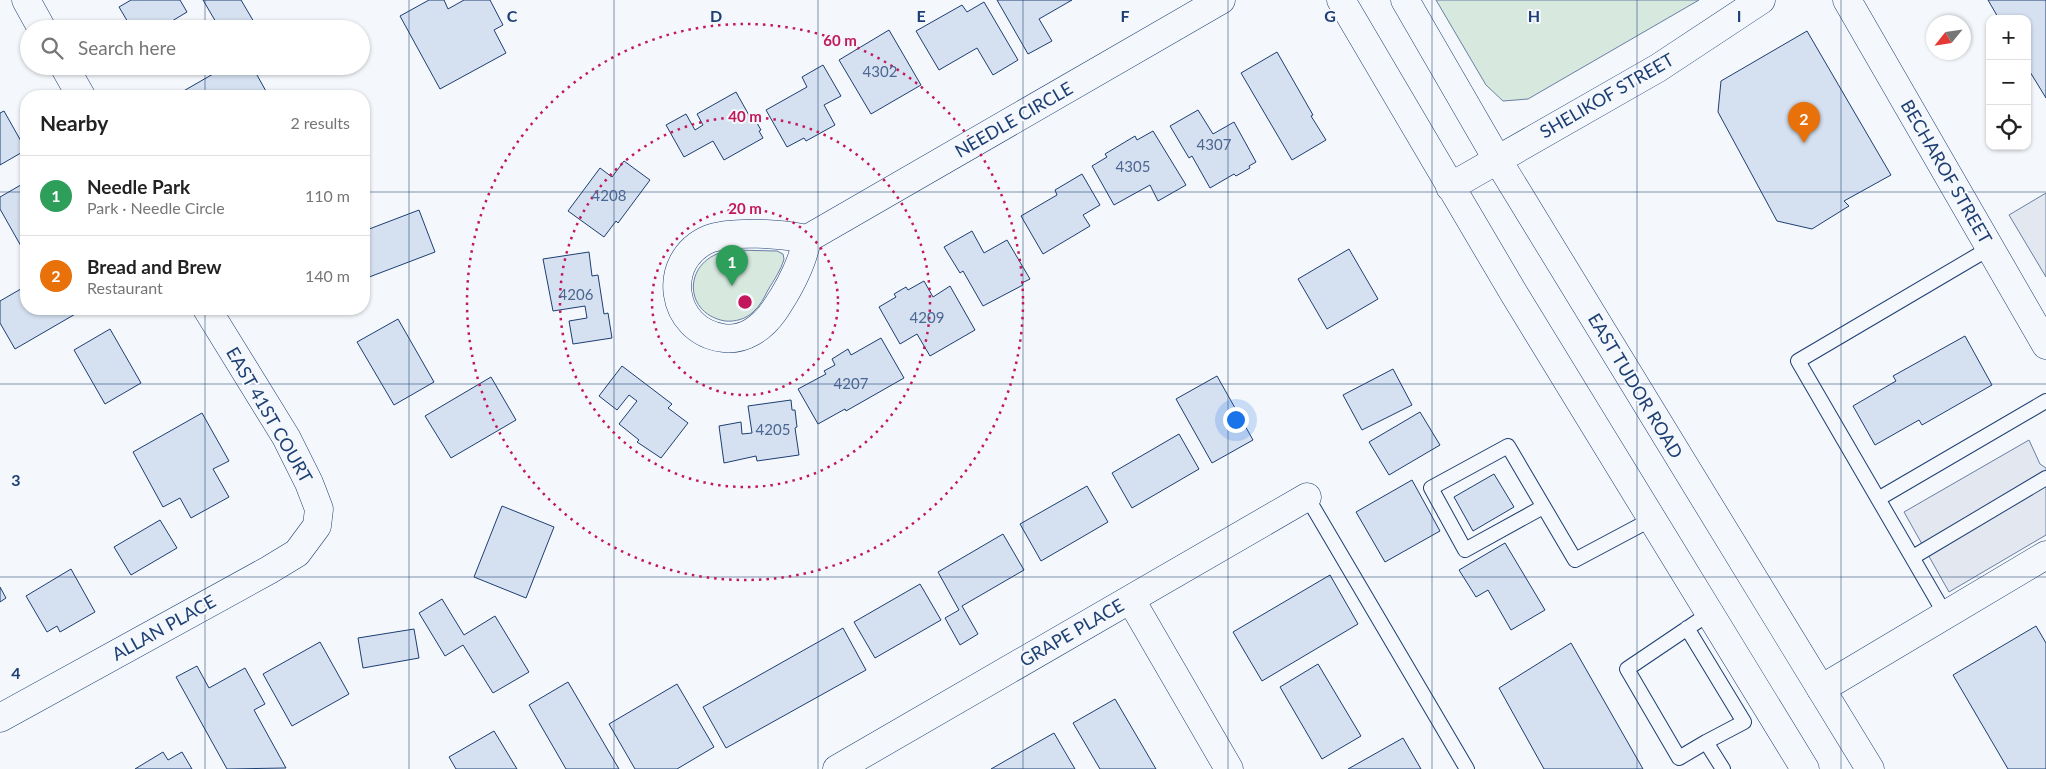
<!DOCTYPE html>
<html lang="en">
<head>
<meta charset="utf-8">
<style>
  :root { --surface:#fff; --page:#f2f2f2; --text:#222; --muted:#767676; --line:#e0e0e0; --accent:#d93025 }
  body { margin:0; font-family:Lato,sans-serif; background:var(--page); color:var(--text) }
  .controls { position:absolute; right:15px; top:15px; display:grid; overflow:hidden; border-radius:10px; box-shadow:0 1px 4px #0004 }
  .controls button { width:45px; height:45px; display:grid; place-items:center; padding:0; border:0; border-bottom:1px solid var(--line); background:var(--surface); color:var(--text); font:25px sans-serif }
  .compass { position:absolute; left:1926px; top:15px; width:45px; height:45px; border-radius:50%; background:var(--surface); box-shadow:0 1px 4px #0004; rotate:240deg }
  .you { position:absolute; left:1235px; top:419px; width:18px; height:18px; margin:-12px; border:4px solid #fff; border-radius:50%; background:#1a73e8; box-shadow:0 0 0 8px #1a73e833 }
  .badge { display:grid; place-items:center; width:32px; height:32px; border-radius:50%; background:var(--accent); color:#fff; font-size:16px; font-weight:700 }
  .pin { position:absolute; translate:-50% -41px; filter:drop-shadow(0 1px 2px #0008) }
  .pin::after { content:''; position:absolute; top:26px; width:18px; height:15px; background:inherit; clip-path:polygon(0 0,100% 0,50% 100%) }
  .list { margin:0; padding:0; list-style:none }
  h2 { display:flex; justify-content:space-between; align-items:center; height:65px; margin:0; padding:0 20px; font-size:21px }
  h2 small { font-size:16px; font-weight:400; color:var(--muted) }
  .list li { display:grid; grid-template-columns:32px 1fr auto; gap:15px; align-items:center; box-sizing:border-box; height:80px; padding:0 20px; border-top:1px solid var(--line) }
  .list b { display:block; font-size:19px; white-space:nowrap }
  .list p { margin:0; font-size:16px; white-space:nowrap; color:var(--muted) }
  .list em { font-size:16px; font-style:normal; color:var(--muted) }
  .icon { flex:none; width:28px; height:28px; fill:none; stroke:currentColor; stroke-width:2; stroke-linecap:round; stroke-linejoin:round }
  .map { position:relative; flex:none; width:2046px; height:769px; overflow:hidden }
  .search { position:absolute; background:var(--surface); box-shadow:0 1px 4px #0004; left:20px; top:20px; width:350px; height:55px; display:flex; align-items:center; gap:12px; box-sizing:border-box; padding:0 18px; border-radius:28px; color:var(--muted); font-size:19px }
  .panel { position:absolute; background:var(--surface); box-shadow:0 1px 4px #0004; left:20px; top:90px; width:350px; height:225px; border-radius:20px }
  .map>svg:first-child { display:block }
</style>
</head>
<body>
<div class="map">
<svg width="2046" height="769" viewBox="0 0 2046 769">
  <rect width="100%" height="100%" fill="#f4f7fb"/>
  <path fill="#d7e8df" stroke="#687fa3" d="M1436,0h263l-171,99 -25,2 -17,-16z
    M734,250l43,1 6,3 1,5c-3,11 -10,21 -16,31 -4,8 -8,16 -15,22 -7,7 -18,10 -28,9 -45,-8 -42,-67 9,-71z"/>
  <path fill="#e3e8f0" stroke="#687fa3" d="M2046,193v84l-37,-62z
    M2029,440l11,24 6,4v67l-97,57 -45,-80z"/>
  <path fill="#d5e0f0" stroke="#1d3f73" d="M131,0h49l7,12 -28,17h-27l-13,-22z
    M203,0h38l13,22 -11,7h-23z
    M429,0h15l4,9 16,-9h26l13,25 -9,5 12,23 -66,36 -40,-73z
    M997,0h75l-33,19 13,22 -24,13z
    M1988,0h58v98l-19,-31v-48h-28z
    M984,2l34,58 -25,15 -16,-27 -38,22 -23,-39 46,-26 5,7z
    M889,30l32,55 -50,29 -32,-54z
    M1807,31l84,144 -47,26 5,5 -37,23 -35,-8 -59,-109 3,-31z
    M1277,52l36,63 -2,1 15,24 -34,20 -51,-87z
    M823,65l18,31 -17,9 11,20 -29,16 -2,-3 -17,9 -21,-37 41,-23 -5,-10z
    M227,66h25l15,27 -5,3h-80l-2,-3z
    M736,92l14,25 3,-1 8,14 -2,1 4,7 -39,22 -11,-19 -29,16 -18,-32 20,-11 9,16 8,-5 -6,-11z
    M1198,110l15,24 21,-12 22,40 -7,4 1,2 -14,8 -2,-2 -24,14 -18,-32 -3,2 -19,-32z
    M4,111l22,39 -26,15v-52z
    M1153,131l33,54 -28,16 -8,-16 -36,20 -22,-39 15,-9 -2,-3 30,-18 2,4z
    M624,161l26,19 -32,43 -2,-2 -12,16 -36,-26 32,-43 12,9z
    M1082,174l18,31 -17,10 7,11 -47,28 -22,-38 36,-21 -2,-5z
    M26,182v73l-26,-46v-12z
    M419,210l16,42 -71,27v-48z
    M972,231l12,22 23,-13 23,39 -8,4 1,2 -40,21 -20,-35 -3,2 -16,-26z
    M1349,249l29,50 -51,30 -29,-50z
    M589,252l3,24 6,-1 6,39 4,-1 4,25 -39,6 -4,-23 18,-3 -2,-12 -32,5 -10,-52z
    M924,281l9,16 17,-11 25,44 -45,26 -13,-22 -17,10 -21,-37 17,-10 -2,-3 12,-7 2,3z
    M26,286v23h58l-69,40 -15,-26v-22z
    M398,319l36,63 -40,23 -37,-63z
    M110,329l31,54 -36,21 -31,-54z
    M1965,336l27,49 -70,40 -3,-5 -44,25 -22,-39 43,-25 -3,-5z
    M881,338l23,40 -58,33 -1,-2 -27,15 -20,-35 28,-15 -2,-3 11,-6 -3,-6 16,-10 3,6z
    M622,366l50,38 -4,4 20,15 -27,35 -24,-16 2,-2 -20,-16 18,-23 -8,-6 -12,15 -18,-14z
    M1393,369l19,36 -50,25 -19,-35z
    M1217,376l36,64 -41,23 -36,-64z
    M491,377l25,43 -65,38 -26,-42z
    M791,400l1,10h3l2,17 -2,1 4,27 -42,6 -1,-5 -32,7 -5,-37 22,-4 1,12 10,-1 -4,-27z
    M1420,412l20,33 -51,30 -20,-33z
    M202,413l27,48 -16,8 16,28 -38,21 -11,-20 -17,9 -30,-55z
    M1179,434l20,35 -67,39 -20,-35z
    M1494,474l20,33 -41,24 -19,-34z
    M1412,480l28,51 -55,31 -29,-50z
    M1087,486l21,36 -67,39 -21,-37z
    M502,506l52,21 -28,71 -52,-21z
    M160,520l17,28 -46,27 -17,-28z
    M1003,534l21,36 -62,36 16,28 -18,11 -15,-27 14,-8 -21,-38z
    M1505,543l40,67 -34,20 -23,-40 -12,7 -17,-27z
    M71,569l24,43 -35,20 -3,-6 -10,6 -21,-36z
    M1330,575l28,49 -96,57 -29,-49z
    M920,584l21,36 -66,38 -21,-36z
    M0,587l6,11 -6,4z
    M442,599l22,36 31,-19 34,56 -36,21 -30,-48 -18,11 -26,-43z
    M2036,626l10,17v126h-38l-55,-94z
    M843,628l23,42 -140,78 -23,-41z
    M414,629l5,29 -56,10 -5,-30z
    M320,642l29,52 -57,32 -29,-52z
    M1571,643l72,126h-99l-45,-81z
    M1318,664l43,72 -39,23 -42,-72z
    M197,666l12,22 36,-20 20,36 -11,6 32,58 -59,1 -51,-92z
    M568,682l51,87h-53l-37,-64z
    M677,684l37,63 -37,22h-42l-26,-45z
    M1115,699l41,70h-56l-27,-46z
    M494,731l23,38h-61l-7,-12z
    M1054,733l21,36h-84z
    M1403,738l18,31h-73z
    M163,752l5,8 14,-8 10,17h-57z"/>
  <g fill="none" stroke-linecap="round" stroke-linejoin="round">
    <g stroke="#1d3f73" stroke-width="16">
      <path id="service" d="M1307,497l160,272
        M1878,499l168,-98
        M1543,507l-78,43 -34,-62 77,-42 67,114 77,-41
        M1913,557l133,-79
        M1710,613l-83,56 52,89 27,-16 17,27
        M1945,614l-147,-253 192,-113
        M1687,628l57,94 -38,20"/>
    </g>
    <g stroke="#1d3f73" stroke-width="29">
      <path id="minor" d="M26,0l16,29
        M1847,0l199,345
        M64,66l17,30
        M1450,187l208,-119 103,-68
        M807,239c-5,27 -18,50 -33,72 -12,17 -30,30 -51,27 -53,-7 -63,-78 -14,-99 24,-9 74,-5 98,0l414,-239
        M1131,600l98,169
        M1821,689l225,-134
        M0,718l269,-148 28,-17 20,-27 2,-17 -10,-26 -23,-46 -79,-128
        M837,769l470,-272"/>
    </g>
    <g stroke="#1d3f73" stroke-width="29">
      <path id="primary" d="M1341,0l172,292 292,477
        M1405,0l92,159 373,610"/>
    </g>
    <use href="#service" stroke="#f4f7fb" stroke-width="14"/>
    <use href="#minor" stroke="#f4f7fb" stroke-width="28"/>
    <use href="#primary" stroke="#f4f7fb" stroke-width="28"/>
  </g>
  <path fill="none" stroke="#1d3f73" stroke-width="1" stroke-opacity="0.55" d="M205,0v29M409,0v769M614,0v769M818,0v769M1023,0v769M1228,0v769M1432,0v769M1637,0v769M1841,0v769M205,66v30M0,192h26M364,192h1682M205,309v460M0,384h2046M0,577h2046"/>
  <g fill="none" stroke="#c2185b" stroke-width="2.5" stroke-dasharray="2.5 5">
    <circle cx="745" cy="302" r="93"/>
    <circle cx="745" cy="302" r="185"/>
    <circle cx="745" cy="302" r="278"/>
  </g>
  <g text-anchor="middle" stroke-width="4" stroke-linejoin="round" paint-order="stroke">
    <g font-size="15" fill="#4b6792">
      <text x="880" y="77">4302</text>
      <text x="1214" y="150">4307</text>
      <text x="1133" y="172">4305</text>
      <text x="609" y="201">4208</text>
      <text x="576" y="300">4206</text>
      <text x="927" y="323">4209</text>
      <text x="851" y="389">4207</text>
      <text x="773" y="435">4205</text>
    </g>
    <g font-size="18" fill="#1d3f73" stroke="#f4f7fb">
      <text transform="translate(1607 96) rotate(-30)" y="6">SHELIKOF STREET</text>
      <text transform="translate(1014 120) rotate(-30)" y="6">NEEDLE CIRCLE</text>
      <text transform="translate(1946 172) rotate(60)" y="6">BECHAROF STREET</text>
      <text transform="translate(1635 386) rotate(59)" y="6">EAST TUDOR ROAD</text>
      <text transform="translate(269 415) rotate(60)" y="6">EAST 41ST COURT</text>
      <text transform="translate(164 628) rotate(-29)" y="6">ALLAN PLACE</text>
      <text transform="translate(1072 633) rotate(-30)" y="6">GRAPE PLACE</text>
    </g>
  </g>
  <g font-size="16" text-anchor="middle" font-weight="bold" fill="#1d3f73" stroke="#f4f7fb" stroke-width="4" stroke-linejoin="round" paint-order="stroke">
    <text x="512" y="22">C</text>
    <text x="716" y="22">D</text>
    <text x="921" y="22">E</text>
    <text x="1125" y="22">F</text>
    <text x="1330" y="22">G</text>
    <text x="1534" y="22">H</text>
    <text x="1739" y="22">I</text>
    <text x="16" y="486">3</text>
    <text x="16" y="679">4</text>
  </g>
  <circle cx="745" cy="302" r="8" fill="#c2185b" stroke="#f4f7fb" stroke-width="2.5"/>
  <g font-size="15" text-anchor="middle" font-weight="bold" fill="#c2185b" stroke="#f4f7fb" stroke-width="4" stroke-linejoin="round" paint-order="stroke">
    <text x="840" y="46">60 m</text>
    <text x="745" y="122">40 m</text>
    <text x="745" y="214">20 m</text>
  </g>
</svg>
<div class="controls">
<button>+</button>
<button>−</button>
<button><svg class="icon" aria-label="locate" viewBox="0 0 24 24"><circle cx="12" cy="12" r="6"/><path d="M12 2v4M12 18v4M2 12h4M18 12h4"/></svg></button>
</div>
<svg class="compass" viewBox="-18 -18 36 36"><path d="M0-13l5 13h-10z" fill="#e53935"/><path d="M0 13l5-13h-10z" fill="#767676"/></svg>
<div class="you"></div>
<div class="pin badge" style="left:732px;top:286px;background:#2e9e5b">1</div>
<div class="pin badge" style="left:1804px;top:143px;background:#e8710a">2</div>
<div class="search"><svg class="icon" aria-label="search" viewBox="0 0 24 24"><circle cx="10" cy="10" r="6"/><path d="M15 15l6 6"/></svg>Search here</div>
<section class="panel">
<h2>Nearby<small>2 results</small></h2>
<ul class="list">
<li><span class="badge" style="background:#2e9e5b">1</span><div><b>Needle Park</b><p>Park · Needle Circle</p></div><em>110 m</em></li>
<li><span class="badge" style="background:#e8710a">2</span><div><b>Bread and Brew</b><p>Restaurant</p></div><em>140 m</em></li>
</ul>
</section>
</div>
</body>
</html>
